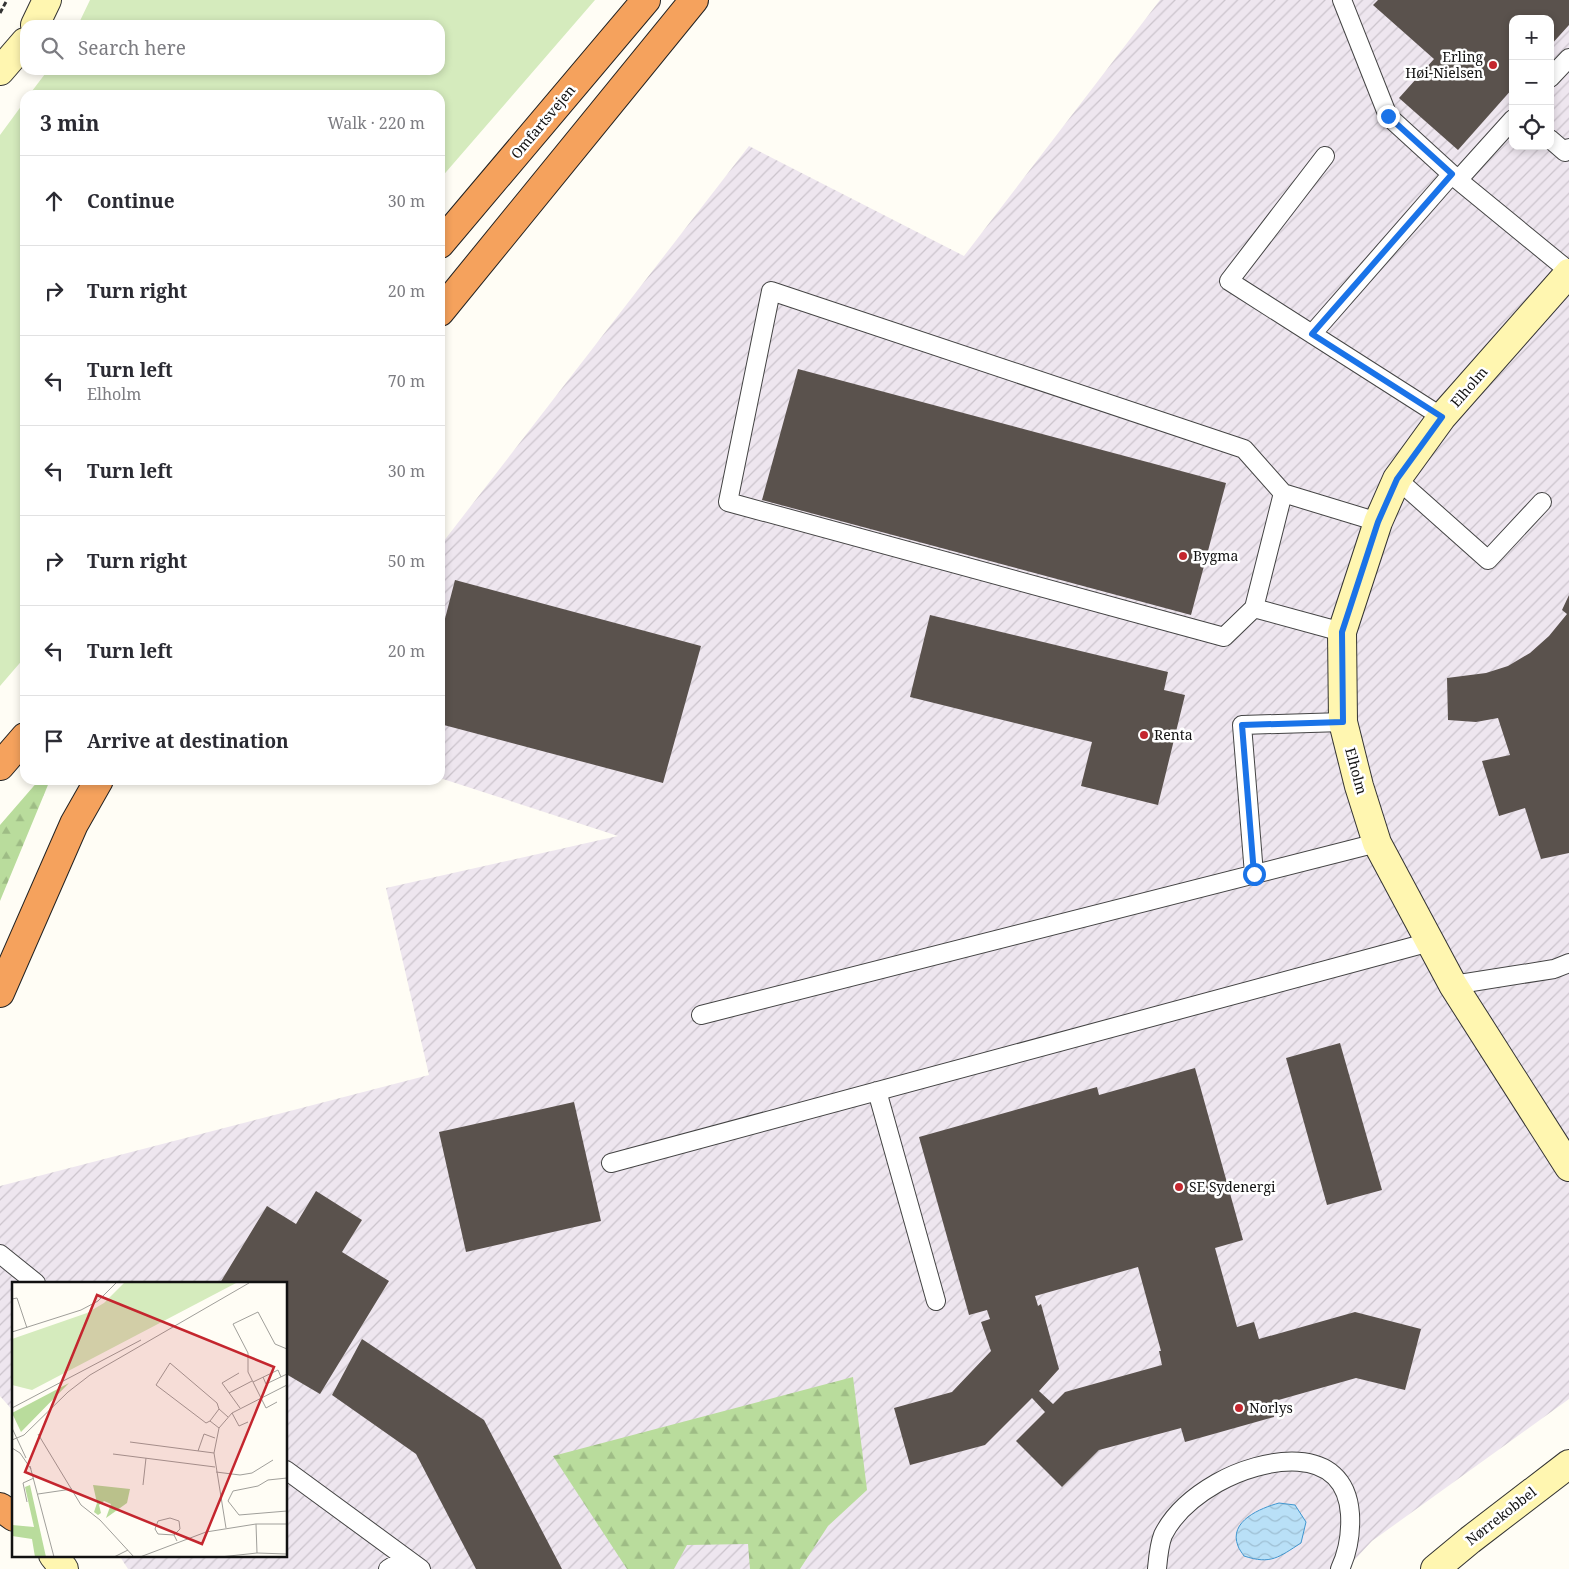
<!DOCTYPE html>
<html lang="en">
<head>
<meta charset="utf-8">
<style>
  :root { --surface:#fff; --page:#f7f7f7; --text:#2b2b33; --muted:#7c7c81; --line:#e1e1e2 }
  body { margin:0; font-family:"Noto Serif",serif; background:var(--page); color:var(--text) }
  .controls { position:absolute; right:15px; top:15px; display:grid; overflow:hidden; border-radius:10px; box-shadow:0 2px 8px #0003 }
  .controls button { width:45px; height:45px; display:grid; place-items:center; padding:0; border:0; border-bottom:1px solid var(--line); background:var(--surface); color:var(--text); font:25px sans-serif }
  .stop { position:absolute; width:15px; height:15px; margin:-11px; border:4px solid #1a73e8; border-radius:50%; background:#fff }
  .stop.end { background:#1a73e8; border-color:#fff; box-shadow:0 1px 5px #0008 }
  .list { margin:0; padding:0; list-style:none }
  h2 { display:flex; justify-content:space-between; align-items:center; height:65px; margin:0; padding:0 20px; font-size:21px }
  h2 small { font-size:16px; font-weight:400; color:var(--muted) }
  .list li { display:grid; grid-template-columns:32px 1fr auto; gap:15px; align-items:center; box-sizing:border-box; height:90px; padding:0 20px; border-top:1px solid var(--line) }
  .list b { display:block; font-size:19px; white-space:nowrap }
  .list p { margin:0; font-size:16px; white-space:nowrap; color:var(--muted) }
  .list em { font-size:16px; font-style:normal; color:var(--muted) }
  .icon { flex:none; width:28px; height:28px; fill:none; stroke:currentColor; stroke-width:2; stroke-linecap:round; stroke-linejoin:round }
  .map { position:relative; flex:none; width:1569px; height:1569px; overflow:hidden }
  .search { position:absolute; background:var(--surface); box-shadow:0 2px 8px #0003; left:20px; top:20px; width:425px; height:55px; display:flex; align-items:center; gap:12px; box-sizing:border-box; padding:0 18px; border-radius:15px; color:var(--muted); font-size:19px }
  .panel { position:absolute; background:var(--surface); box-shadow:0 2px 8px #0003; left:20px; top:90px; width:425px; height:695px; border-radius:15px }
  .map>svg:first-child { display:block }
</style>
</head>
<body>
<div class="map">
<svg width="1569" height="1569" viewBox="0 0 1569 1569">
  <defs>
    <pattern id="industrial-furrows" width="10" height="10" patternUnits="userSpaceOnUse" patternTransform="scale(1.25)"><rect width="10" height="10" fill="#eee6ef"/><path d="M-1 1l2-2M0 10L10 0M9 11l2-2" fill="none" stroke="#cbc4cc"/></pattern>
    <pattern id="forest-firs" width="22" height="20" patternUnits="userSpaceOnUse" patternTransform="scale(1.25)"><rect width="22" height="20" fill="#b9dc9c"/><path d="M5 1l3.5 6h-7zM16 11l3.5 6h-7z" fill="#9ebc85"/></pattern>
    <pattern id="water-waves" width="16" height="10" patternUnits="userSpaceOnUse" patternTransform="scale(1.25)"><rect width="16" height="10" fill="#b9e0f7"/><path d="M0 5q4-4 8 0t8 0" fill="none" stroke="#9ebfd3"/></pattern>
  </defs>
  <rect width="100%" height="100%" fill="#fffdf5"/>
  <path fill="url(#industrial-furrows)" fill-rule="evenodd" d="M1160,0h409v1399l-197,142 -26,28h-1218l-9,-14h167v-272h-272v129l-14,-16v-210l429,-111 -43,-187 232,-52 -178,-58v-232l309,-400 215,110zM1513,19h37v127h-37z"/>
  <path fill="#d5ebbd" d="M90,0h505l-155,179v-84h-411l19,-25h392v-45h-362z
    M25,101v556l-25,29v-551z"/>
  <path fill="url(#forest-firs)" d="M39,780h11l-50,121v-76z
    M853,1377l14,113 -39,36 -28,43h-50l-2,-25 -61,1 -13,24h-47l-74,-113z"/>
  <path fill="url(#water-waves)" stroke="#3f96cf" d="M1279,1503l16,2 11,17 -5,21c-22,14 -30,22 -57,13 -2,-3 -5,-7 -6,-10 -10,-25 23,-38 41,-43z"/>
  <path fill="#5a524d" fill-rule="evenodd" d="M1378,0h191v25l-19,21v-27h-37v69l-55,62 -59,-52 35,-39 -61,-54z
    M798,369l428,114 -35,132 -429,-115z
    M455,580l246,66 -38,137 -223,-59v-86z
    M1569,595v258l-28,6 -16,-51 -26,8 -17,-55 28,-6 -12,-37 -22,4 -28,-2 -1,-42 39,-5 22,-7 22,-13 19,-17 18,-22 -5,-4z
    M930,615l238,57 -4,18 21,5 -27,110 -77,-19 11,-44 -182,-45z
    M1340,1043l42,147 -55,15 -41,-147z
    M1195,1068l48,172 -28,8 22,79 17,-5 5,17 96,-27 66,17 -16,61 -49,-12 -81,23 -1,16 -89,25 -4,-14 -82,22 -37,37 -46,-46 29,-29 -13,-14 -47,47 -75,20 -16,-57 58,-16 39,-41 -10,-29 9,-3 -3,-9 -18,5 -50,-178 178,-50 2,8zM1138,1267l23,84h-2l3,14 -97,27 -12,12 -14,-13 20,-22 -18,-65 -3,2 -3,-10z
    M574,1102l27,119 -135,31 -27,-120z
    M316,1191l46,29 -20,32 47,29 -69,113 -34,-20v-91h-66l47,-77 29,18z
    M362,1339l122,81 78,149h-86l-60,-115 -84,-59z"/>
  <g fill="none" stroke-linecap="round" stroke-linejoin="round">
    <g stroke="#444" stroke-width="20">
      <path id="lane" d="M1342,0l46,116 70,64 111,91
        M1550,78l19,-20
        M1550,139l15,13 4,-4
        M1325,156l-96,125 213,136
        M1458,180l55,-61
        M1312,334l140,-160
        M1397,479l91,81 54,-58
        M1254,608l-30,29 -496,-135 43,-211 473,158 39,44
        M1342,632l-88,-24 29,-115 95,29
        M1254,874l-12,-149 101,-3
        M1453,985l101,-16 15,-6
        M701,1015l676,-172
        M877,1091l59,210
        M611,1163l819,-221
        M0,1254l36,29
        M286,1470l135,99
        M388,1569l18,-11
        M1157,1569c1,-11 2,-24 6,-34 11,-22 33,-40 54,-52 44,-25 128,-42 133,31 1,18 -2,38 -10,55"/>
    </g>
    <g stroke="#333" stroke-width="30">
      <path id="secondary" d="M35,25l12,-25
        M0,71l25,-29
        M1569,273l-127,144 -45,62 -19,43 -36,110 1,90 16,64 18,57 76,142 116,182
        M53,1555l11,14
        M1435,1569l35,-29 99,-76"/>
    </g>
    <g stroke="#222" stroke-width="30">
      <path id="highway" d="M440,244l206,-244
        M440,312l254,-312
        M0,766l25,-29
        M0,993l74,-169 25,-44
        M0,1507l14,10"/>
    </g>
    <path stroke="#333" stroke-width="3" stroke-dasharray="5 2.5" stroke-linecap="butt" d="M0,13l7,-13"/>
    <use href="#lane" stroke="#fff" stroke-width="18"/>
    <use href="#secondary" stroke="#fff6b0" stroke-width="28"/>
    <use href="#highway" stroke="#f5a25d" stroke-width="28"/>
  </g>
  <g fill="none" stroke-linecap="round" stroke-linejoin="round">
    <path stroke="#1a73e8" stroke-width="6" d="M1254,874l-12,-149 101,-3 -1,-90 36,-110 19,-43 45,-62 -130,-83 140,-160 -64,-58"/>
  </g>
  <g fill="#c4262e" stroke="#fff" stroke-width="2">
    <circle cx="1493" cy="65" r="5"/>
    <circle cx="1183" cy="556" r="5"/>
    <circle cx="1144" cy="735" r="5"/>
    <circle cx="1179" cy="1187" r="5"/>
    <circle cx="1239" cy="1408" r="5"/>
  </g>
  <g text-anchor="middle" stroke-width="5" stroke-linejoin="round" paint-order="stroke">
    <g font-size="14" fill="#111" stroke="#fff" text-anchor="start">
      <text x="1483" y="62" text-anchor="end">Erling<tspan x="1483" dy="16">Høi-Nielsen</tspan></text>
      <text x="1193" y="561">Bygma</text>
      <text x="1154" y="740">Renta</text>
      <text x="1189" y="1192">SE Sydenergi</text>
      <text x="1249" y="1413">Norlys</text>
    </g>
    <g font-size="14" fill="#111" stroke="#fff">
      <text transform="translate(543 122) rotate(-50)" y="5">Omfartsvejen</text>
      <text transform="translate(1469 387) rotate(-49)" y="5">Elholm</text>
      <text transform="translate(1356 771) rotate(75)" y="5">Elholm</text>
      <text transform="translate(1501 1516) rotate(-38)" y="5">Nørrekobbel</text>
    </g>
  </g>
  <g transform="translate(12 1282)">
    <rect width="275" height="275" fill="#fffdf5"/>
    <path d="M113,0h113l-206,108 -20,-5v-46l75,-26 17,-10z" fill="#d5ebbd"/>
    <path d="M57,101l-48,49 -9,-19zM18,203l16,72h-11l-3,-18 -20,-3v-11l22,2 -9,-40zM81,203l37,4 -3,14 -21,15 5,-14 -7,-3 -5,4 2,8 -3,2 -4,-3 3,-9z" fill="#b9dc9c"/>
    <path fill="none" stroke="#a09f9a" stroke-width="1" d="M0,17l5,-1 10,30M0,50l69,-22 17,-9 19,-19M227,91l-17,10 18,25M251,95l3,7 21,-10M241,100l25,-12 3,7M217,111l23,-12M265,120l-11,6 -18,-36v-19l-15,-29 25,-12 17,32 12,5M0,126l129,-68M220,131l7,13 9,-4M198,139l-4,2 -50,-38 14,-22 47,40 2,6M0,146l14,30M207,146l-9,-7 9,-12 9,8M26,152l43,71 19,15 34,37M0,158l12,-5 44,-43 22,-17 159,-92M118,160l84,11M0,166l8,5 11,16M186,169l6,-17 11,4M101,172l102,13M18,184l24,91M204,190l24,3 12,-2 21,-13M275,196l-19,2 -10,6 -25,5 -5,10 11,14 48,-4M131,203l3,-27M26,212l34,-5M15,220l-4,-19 11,-5M244,242l1,29M214,246l-12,-75 5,-25 13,-15 55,-28M162,253l-16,-1 -3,-5 3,-8 12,-3 9,3 1,8 -6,6 3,6M102,275l14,-7M128,275l66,-25 50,-8h31M208,275l37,-4 30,1"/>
    <path fill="#c4262e" fill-opacity="0.15" stroke="#c4262e" stroke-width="2.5" d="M85,13l177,72 -72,177 -177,-72z"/>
    <rect width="275" height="275" fill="none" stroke="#111" stroke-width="2.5"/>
  </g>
</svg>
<div class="controls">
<button>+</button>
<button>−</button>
<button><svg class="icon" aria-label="locate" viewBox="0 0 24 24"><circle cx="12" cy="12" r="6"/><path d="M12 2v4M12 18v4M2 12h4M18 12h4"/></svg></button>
</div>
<div class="stop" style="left:1254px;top:874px"></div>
<div class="stop end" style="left:1388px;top:116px"></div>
<div class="search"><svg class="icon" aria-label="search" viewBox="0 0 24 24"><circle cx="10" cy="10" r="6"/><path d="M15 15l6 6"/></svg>Search here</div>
<section class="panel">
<h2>3 min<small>Walk · 220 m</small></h2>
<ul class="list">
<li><svg class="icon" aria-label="ahead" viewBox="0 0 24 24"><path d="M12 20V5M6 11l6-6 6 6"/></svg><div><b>Continue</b></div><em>30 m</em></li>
<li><svg class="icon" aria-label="right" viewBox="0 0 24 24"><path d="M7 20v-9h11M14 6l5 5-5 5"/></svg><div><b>Turn right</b></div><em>20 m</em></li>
<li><svg class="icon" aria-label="left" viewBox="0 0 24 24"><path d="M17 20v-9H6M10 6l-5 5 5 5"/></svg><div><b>Turn left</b><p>Elholm</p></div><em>70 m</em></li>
<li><svg class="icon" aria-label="left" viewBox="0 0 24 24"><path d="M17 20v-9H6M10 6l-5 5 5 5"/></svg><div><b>Turn left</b></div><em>30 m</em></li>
<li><svg class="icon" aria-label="right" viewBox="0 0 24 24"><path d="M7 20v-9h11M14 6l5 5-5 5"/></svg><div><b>Turn right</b></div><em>50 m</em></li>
<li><svg class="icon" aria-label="left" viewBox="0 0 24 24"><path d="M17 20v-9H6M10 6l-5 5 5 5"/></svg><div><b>Turn left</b></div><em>20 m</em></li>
<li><svg class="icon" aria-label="arrive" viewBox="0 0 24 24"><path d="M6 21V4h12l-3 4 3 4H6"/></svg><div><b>Arrive at destination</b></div></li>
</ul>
</section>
</div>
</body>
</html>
